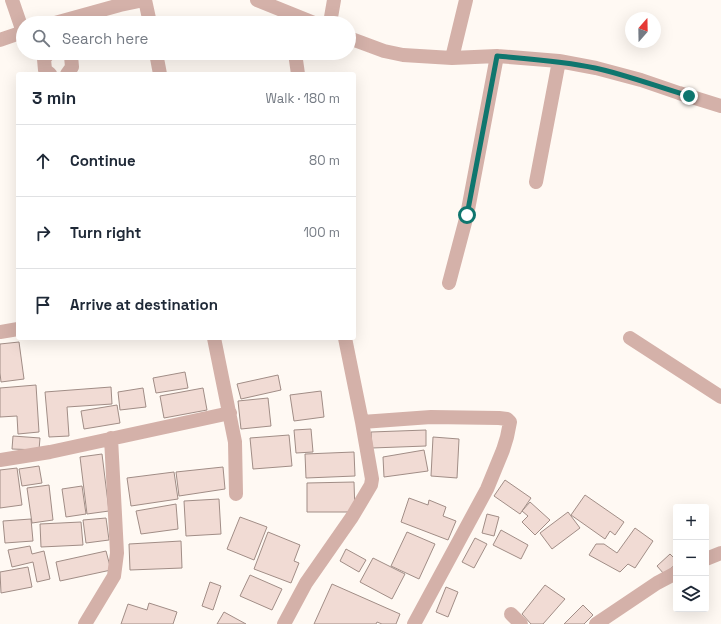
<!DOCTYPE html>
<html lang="en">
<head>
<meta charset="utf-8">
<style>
  :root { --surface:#fff; --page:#f6f6f7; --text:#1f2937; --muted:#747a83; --line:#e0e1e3 }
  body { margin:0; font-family:"Space Grotesk",sans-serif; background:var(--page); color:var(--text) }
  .controls { position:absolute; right:12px; bottom:12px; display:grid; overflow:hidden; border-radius:4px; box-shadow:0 4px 16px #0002 }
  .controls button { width:36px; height:36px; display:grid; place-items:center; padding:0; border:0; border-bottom:1px solid var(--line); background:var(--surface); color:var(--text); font:20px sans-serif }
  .compass { position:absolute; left:625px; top:12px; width:36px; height:36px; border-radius:50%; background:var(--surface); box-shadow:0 4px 16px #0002; rotate:20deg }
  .stop { position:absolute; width:12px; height:12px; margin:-9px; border:3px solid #0f766e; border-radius:50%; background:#fff }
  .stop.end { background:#0f766e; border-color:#fff; box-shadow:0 1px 4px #0008 }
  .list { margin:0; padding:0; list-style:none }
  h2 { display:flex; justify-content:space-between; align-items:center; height:52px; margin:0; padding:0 16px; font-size:17px }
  h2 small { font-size:13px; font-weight:400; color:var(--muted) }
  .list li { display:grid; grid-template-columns:26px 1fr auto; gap:12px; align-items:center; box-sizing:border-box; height:72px; padding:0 16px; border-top:1px solid var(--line) }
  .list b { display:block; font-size:15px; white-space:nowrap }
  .list em { font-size:13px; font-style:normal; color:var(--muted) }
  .icon { flex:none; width:22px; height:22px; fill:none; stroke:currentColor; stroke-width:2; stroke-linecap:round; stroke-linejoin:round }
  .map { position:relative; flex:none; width:721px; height:624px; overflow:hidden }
  .search { position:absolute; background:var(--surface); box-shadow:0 4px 16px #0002; left:16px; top:16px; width:340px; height:44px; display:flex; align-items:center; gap:10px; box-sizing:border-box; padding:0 14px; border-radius:22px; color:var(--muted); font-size:15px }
  .panel { position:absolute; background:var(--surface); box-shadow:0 4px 16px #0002; left:16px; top:72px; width:340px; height:268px; border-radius:4px }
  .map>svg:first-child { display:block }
</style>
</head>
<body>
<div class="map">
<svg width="721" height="624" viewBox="0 0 721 624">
  <rect width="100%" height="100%" fill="#fff9f3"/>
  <path fill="#f1dbd4" stroke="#a18d86" d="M19,342l5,37 -23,3 -1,-9v-29z
    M185,372l3,16 -32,5 -3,-15z
    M278,375l3,15 -40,9 -4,-15z
    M36,385l3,47 -21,2 -1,-18 -17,1v-29z
    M111,387l1,17 -45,3 2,29 -20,1 -4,-45z
    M143,388l3,19 -26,3 -2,-18z
    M203,388l4,22 -43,8 -4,-22z
    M321,391l3,26 -30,4 -4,-26z
    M268,398l3,28 -30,3 -3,-28z
    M117,405l3,18 -36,6 -3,-18z
    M311,429l2,23 -17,1 -2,-23z
    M426,430v16l-54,2 -1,-16z
    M289,435l3,31 -39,3 -3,-31z
    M13,436l27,2 -1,12 -27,-1z
    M433,437l26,2 -2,39 -26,-2z
    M424,450l4,21 -44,6 -1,-20z
    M354,452l1,24 -49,2 -1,-24z
    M102,454l7,57 -22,3 -7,-57z
    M39,466l3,17 -20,3 -3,-17z
    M223,467l2,22 -46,7 -3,-24z
    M17,468l5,37 -22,3v-38z
    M174,472l4,27 -47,7 -4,-28z
    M505,480l26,18 -11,16 -26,-18z
    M354,482l1,30h-48v-29z
    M49,485l4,35 -21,3 -5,-35z
    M82,486l4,28 -20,3 -4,-28z
    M585,495l39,27 -9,13 -5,-4 -5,8 -34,-24z
    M409,498l19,7 1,-5 17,7 -3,9 13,5 -8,19 -47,-18z
    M219,499l2,35 -35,2 -2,-35z
    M530,502l20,18 -15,15 -13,-13 6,-6 -6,-5z
    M176,504l2,25 -37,5 -5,-23z
    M568,512l12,16 -28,21 -12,-16z
    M487,514l12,3 -5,19 -12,-3z
    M240,517l27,10 -13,33 -27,-11z
    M106,518l3,22 -23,3 -3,-23z
    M31,519l2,22 -28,2 -2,-22z
    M81,522l2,23 -42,2 -1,-23z
    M635,528l18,13 -18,27 -7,-4 -8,8 -31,-17 7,-11h8l13,9z
    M501,530l27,15 -7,14 -28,-14z
    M268,532l32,13 -6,16 5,2 -8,20 -37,-14z
    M407,532l28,12 -16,35 -28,-13z
    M475,538l12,6 -13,24 -12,-6z
    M181,541l1,27 -52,2 -1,-26z
    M30,546l2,8 12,-3 6,28 -13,3 -4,-20 -21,5 -4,-17z
    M346,549l20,11 -7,12 -19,-11z
    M106,551l5,19 -51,11 -4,-19z
    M670,554l6,6v4l-12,10 -7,-8z
    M373,558l32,16 -13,25 -32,-17z
    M28,567l4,20 -31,6 -1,-21z
    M250,575l32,14 -10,21 -32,-14z
    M210,582l11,4 -8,24 -11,-4z
    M332,584l68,30 -4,10h-14l-5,-2 -1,2h-62z
    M545,585l20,14 -22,25h-12l-9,-10z
    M446,587l12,5 -10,25 -12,-5z
    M149,603l28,9 -4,12h-52l7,-20 19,6z
    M583,605l10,10 -9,9h-20z
    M224,612l22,12h-29z"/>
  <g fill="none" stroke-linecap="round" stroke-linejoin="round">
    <path stroke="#d4b1a9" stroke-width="14" d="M12,0l11,32
      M145,0l5,23
      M257,0l57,23
      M55,23l65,-18 24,-5
      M330,23l4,-23
      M349,38l35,13 19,4 49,3 45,-2 62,5 37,7 45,12 38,13 42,13
      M0,40l23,-8
      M49,53l-5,6 1,11 5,4
      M156,53l4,21
      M295,53l3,21
      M452,58l14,-58
      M67,74l5,-7 -1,-11 -4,-3
      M536,182l23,-121
      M449,283l18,-68 30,-159
      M0,332l18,-3
      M214,338l21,104 1,52
      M630,338l91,59
      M362,422l69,-5 68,1 8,1 3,3 -3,15 -4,13 -16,39 -73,135
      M0,460l50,-8 180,-39
      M706,559l15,-6
      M511,614l10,10
      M85,624l29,-48 3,-23 -6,-115
      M284,624l22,-41 46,-66 19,-32 1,-6 -10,-57 -17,-84
      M596,624l61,-41 19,-10"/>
  </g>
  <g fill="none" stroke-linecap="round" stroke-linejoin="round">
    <path stroke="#0f766e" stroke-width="5" d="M467,215l30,-159c33,3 66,5 98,12 32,7 63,19 94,28"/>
  </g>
</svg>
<div class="controls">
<button>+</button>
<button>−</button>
<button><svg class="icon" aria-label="layers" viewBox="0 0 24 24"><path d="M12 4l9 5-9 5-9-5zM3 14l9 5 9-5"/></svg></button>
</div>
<svg class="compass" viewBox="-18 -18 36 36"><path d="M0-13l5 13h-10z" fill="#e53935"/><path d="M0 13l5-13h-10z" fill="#747a83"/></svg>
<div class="stop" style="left:467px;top:215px"></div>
<div class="stop end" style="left:689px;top:96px"></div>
<div class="search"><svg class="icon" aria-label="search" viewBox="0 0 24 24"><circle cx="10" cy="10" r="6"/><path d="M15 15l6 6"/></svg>Search here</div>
<section class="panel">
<h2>3 min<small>Walk · 180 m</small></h2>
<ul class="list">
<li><svg class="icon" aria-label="ahead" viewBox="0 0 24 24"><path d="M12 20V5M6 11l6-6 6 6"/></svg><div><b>Continue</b></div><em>80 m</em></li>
<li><svg class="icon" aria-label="right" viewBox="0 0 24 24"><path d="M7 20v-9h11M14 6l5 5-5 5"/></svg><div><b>Turn right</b></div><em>100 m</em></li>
<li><svg class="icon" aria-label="arrive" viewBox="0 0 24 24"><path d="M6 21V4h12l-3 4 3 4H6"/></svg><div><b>Arrive at destination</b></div></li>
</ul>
</section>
</div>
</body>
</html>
